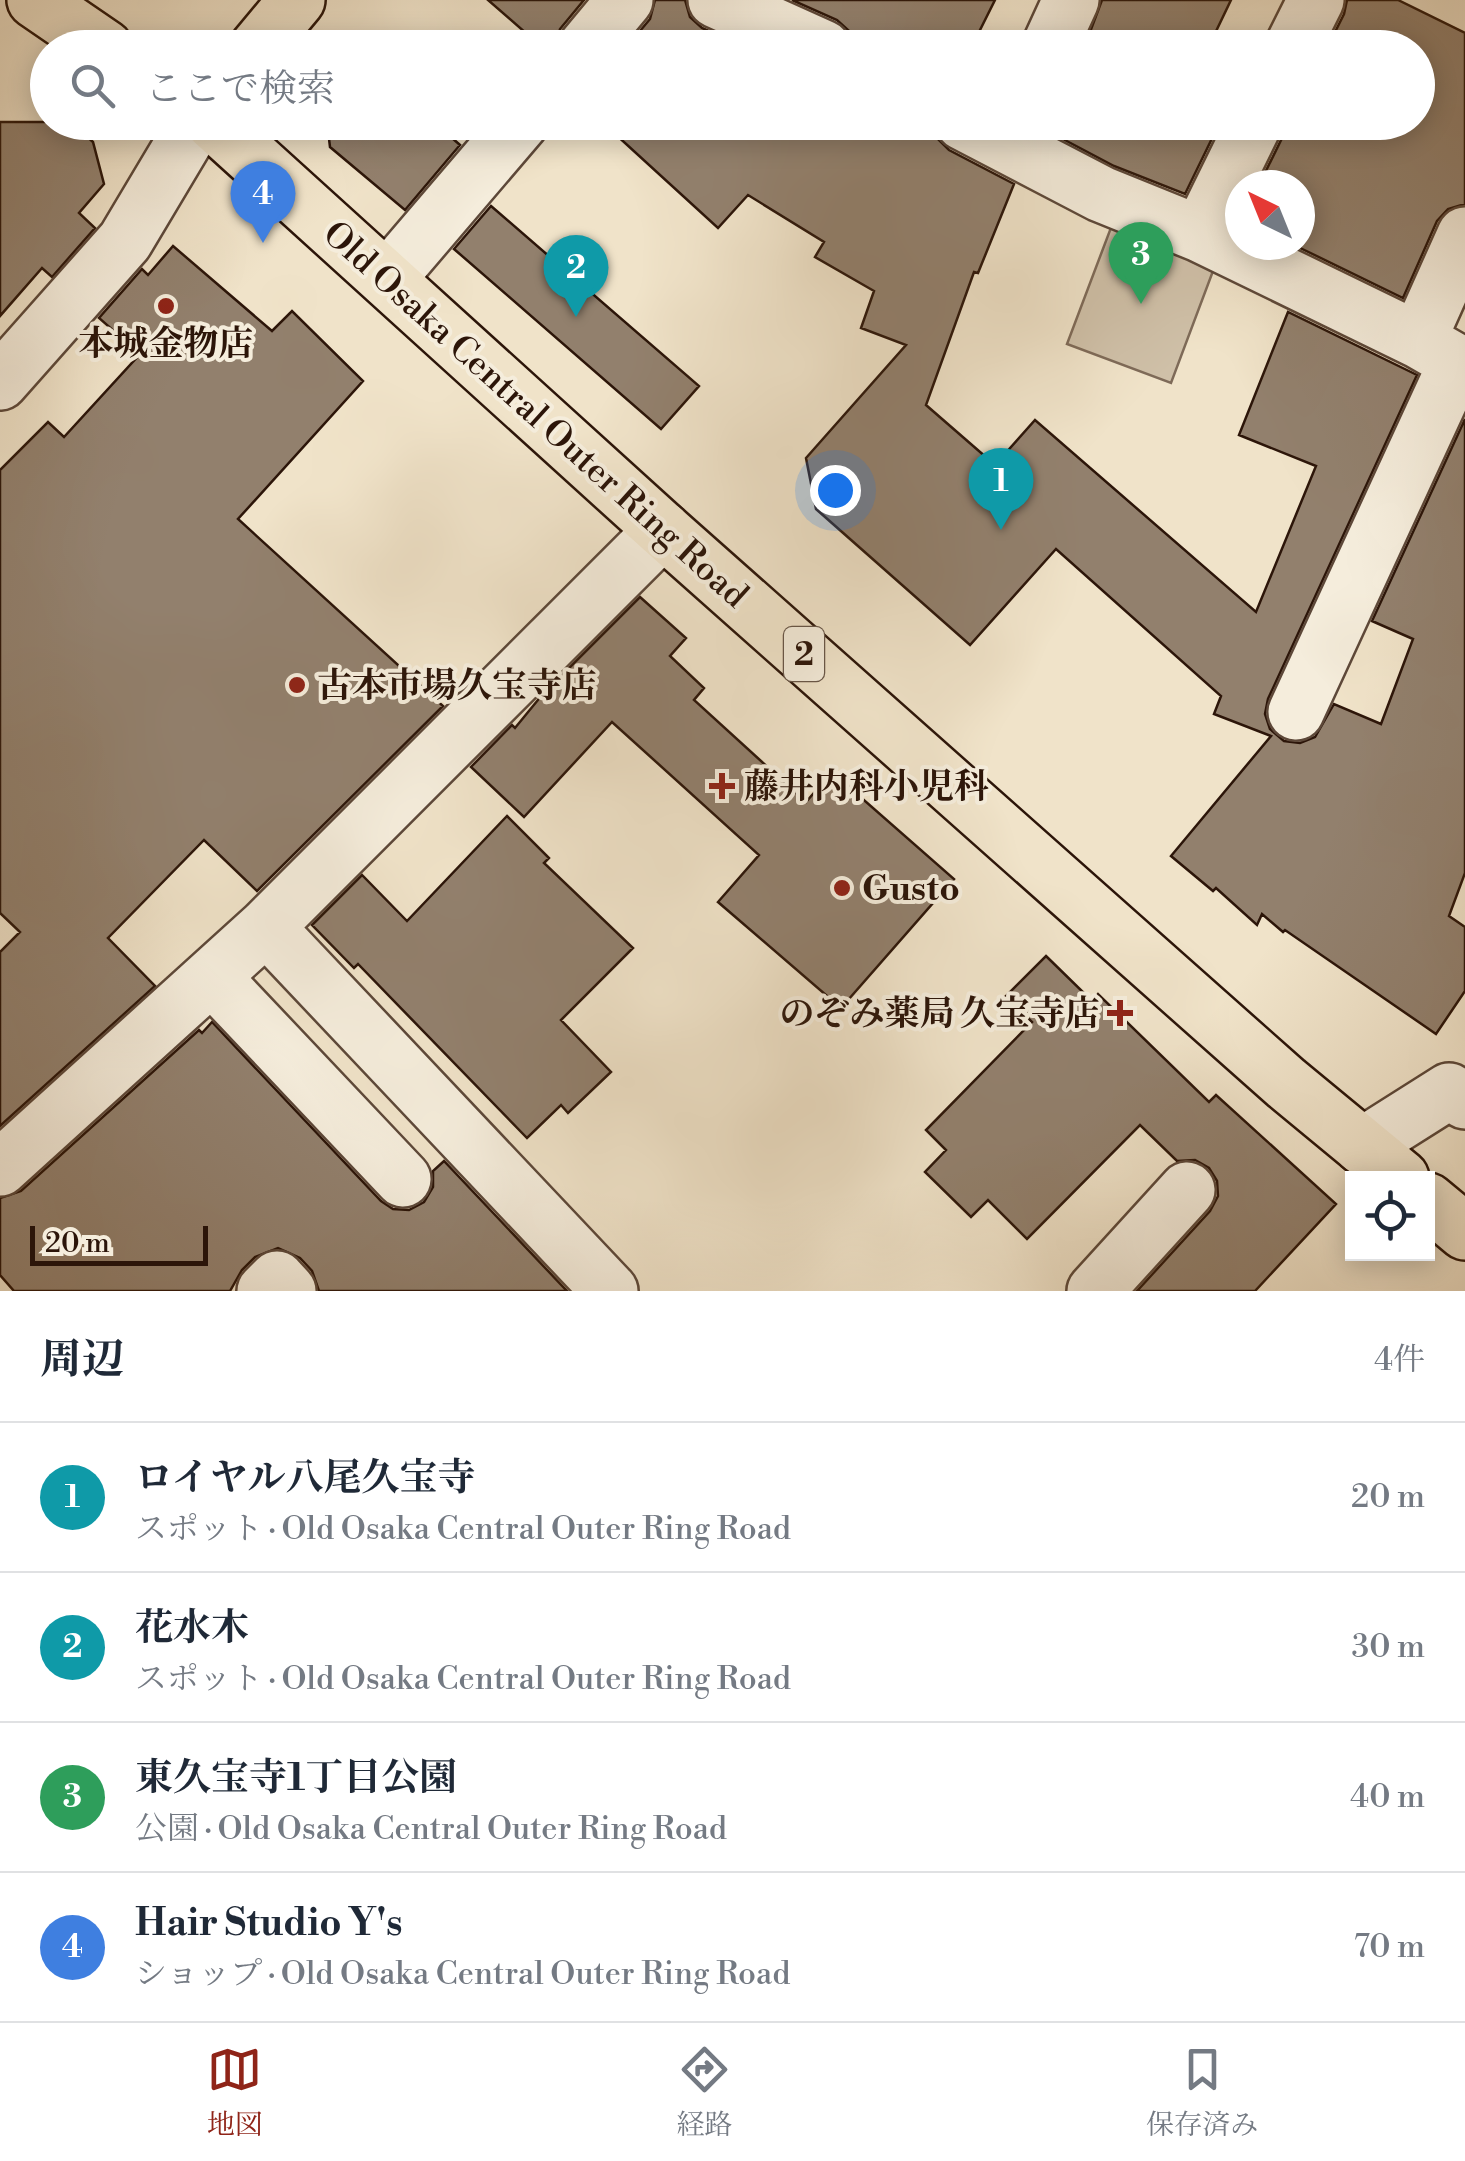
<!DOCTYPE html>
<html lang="ja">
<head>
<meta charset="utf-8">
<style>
  :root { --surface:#fff; --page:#f6f6f7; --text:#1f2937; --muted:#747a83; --line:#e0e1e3; --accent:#8f2418 }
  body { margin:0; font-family:"Libre Bodoni","Noto Serif JP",serif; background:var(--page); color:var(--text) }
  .controls { position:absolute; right:30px; bottom:30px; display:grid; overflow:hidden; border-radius:0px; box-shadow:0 5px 25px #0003 }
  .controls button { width:90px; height:90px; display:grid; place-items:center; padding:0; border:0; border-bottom:2px solid var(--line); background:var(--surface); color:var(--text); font:50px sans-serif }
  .compass { position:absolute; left:1225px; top:170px; width:90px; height:90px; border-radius:50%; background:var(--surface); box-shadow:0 5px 25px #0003; rotate:317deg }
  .scale { position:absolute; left:30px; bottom:25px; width:178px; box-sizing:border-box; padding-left:10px; border:5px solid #2c1509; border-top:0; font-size:28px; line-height:35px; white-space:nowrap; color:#2c1509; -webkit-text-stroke:8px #f5eddc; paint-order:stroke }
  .you { position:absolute; left:835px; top:490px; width:35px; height:35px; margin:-25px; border:8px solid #fff; border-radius:50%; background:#1a73e8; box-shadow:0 0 0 15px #1a73e833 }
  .badge { display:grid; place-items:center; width:65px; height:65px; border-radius:50%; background:var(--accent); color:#fff; font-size:32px; font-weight:700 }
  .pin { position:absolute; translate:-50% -82px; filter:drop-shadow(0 2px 5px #0008) }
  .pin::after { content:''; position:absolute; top:52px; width:35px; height:30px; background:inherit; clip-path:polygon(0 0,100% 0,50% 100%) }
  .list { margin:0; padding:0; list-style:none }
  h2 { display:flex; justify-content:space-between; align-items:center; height:130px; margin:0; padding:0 40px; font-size:42px }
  h2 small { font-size:32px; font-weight:400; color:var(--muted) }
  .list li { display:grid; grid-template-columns:65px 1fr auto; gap:30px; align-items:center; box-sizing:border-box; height:150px; padding:0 40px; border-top:2px solid var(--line) }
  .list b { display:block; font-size:38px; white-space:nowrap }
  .list p { margin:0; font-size:32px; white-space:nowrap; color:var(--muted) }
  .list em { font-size:32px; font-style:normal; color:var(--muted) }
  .icon { flex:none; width:55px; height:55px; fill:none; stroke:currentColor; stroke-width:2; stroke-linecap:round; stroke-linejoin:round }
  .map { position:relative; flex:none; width:1465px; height:1291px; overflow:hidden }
  .search { position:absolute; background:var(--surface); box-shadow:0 5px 25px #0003; left:30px; right:30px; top:30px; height:110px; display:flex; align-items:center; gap:25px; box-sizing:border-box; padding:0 35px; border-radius:55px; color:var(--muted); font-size:38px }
  .sheet { height:730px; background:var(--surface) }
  nav { display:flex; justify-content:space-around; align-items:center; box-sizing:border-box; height:140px; border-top:2px solid var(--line); background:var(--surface); font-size:28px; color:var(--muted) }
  nav a { display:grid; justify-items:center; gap:5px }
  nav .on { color:var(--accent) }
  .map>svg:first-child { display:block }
</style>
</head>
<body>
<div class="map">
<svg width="1465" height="1291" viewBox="0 0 1465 1291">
  <rect width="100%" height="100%" fill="#f0e3c9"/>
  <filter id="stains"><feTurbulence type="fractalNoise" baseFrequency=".002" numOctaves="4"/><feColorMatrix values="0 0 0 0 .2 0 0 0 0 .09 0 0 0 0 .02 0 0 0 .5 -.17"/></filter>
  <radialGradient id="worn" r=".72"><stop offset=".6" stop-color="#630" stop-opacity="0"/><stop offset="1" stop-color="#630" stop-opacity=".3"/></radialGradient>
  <path fill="#cfc0a8" stroke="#7e6a58" stroke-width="2.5" d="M1112,225l104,38 -45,120 -104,-39z"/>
  <path fill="#92806d" stroke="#2c1509" stroke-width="2.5" d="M488,0h96l-24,29 -5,19h-12z
    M655,0h30l5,17 12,11 44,20h-108l-8,-5 20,-24z
    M792,0h203l-24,48h-117l-5,-17 -12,-11z
    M1102,0h129l-23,48h-124z
    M1347,0h51l67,33v171l-17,5 -11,12 -34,77 -109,-53h6v-60h-41l24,-49 3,-14h132v-74h-91l17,-34z
    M0,122h71l22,20 11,42 -25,29 16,15 -43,49 -10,-9 -42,48z
    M327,122h107l26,23 -55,65 -75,-63z
    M602,122h304l30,15 13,13 65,34 -36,89 -4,-1 -48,133 69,60 40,-45 221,192 60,-146 -77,-31 49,-123 129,63 -149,324 -3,15 5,15 14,12 16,2 15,-6 19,-33 47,20 32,-85 -41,-18 93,-202v454l-16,43 16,11v64l-29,43 -151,-104 -2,2 -21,-18 -5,11 -41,-37 -3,3 -42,-35 100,-120 -57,-22 7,-18 -165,-147 -86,96 -154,-136 -10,-51 100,-113 -45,-17 13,-37 -59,-34 9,-15 -76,-47 -30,33z
    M1047,122h173l-35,72 -71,-28 -70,-37z
    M491,206l208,180 -38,43 -207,-180z
    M173,246l99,85 20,-20 71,70 -125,138 205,187 -186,185 -53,-51 -96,98 47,48 -155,140v-174l20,-20 -20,-19v-443l48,-48 16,15 76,-83 -41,-36 43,-49 6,6z
    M640,597l46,41 -16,18 34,32 -10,12 112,102 26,-30 122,107 -113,129 -123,-106 41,-47 -147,-133 -88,95 -53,-50 41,-42 3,3 27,-33z
    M507,816l42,42 -5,5 89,85 -72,72 50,52 -43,41 -7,-8 -34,33 -169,-174 -4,4 -42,-43 50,-50 45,46z
    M1046,956l46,45 6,-7 111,108 7,-7 120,109 -81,87h-118l73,-80 8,-15 -1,-15 -8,-13 -14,-8 -18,1 -37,-36 -113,114 -39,-39 -17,17 -46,-45 21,-22 -20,-20 106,-108 -26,-26z
    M212,1022l169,179 12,8 16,1 15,-8 9,-15v-16l11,-10 123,130h-248l-7,-20 -12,-13 -22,-10 -23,9 -13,13 -12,21h-216l-14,-16v-77l21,-7 178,-161 3,3z"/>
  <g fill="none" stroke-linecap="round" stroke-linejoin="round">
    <g stroke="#5d4839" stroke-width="60">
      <path id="minor" d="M716,0l107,48
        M585,48l40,-48
        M1049,48l22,-48
        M1292,48l24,-48
        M963,122l138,72 99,40 218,106 47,27
        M1200,234l55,-112
        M387,279l134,-157
        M1418,340l47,-105
        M0,382l125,-141 71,-119
        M1296,712l161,-350
        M266,927l344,364
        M212,977l191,202
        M1362,1146l87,-55 16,10
        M0,1168l266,-241 397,-397
        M265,1291l12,-12 11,12
        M1095,1291l92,-101"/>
    </g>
    <g stroke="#2c1509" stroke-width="60">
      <path id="major" d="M35,0l70,48
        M257,48l40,-48
        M213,122l450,408 623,553 115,95
        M1428,1201l37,31"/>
    </g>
    <use href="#minor" stroke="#f5eddc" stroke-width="55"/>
    <use href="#major" stroke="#f0e3c9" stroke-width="55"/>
  </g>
  <g fill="#8f2418" stroke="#f5eddc" stroke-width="4">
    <circle cx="166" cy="306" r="10"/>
    <circle cx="297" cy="685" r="10"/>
    <path d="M717 771h10v10h10v10h-10v10h-10v-10h-10v-10h10z"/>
    <circle cx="842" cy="888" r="10"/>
    <path d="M1115 998h10v10h10v10h-10v10h-10v-10h-10v-10h10z"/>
  </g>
  <g text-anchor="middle" stroke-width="8" stroke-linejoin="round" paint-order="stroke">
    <rect fill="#f5eddc" stroke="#685648" stroke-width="2.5" x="784" y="627" width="40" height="54" rx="8"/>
    <g font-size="32" font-weight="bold" fill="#2c1509">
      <text x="804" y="665">2</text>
    </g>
    <g font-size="35" font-weight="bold" fill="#2c1509" stroke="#f5eddc" text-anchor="start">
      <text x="166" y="355" text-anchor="middle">本城金物店</text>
      <text x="317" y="697">古本市場久宝寺店</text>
      <text x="744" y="798">藤井内科小児科</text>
      <text x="862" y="900">Gusto</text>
      <text x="1100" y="1025" text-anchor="end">のぞみ薬局 久宝寺店</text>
    </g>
    <g font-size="35" fill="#2c1509" stroke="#f5eddc">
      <text transform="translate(536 414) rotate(42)" y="12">Old Osaka Central Outer Ring Road</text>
    </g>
  </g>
  <rect width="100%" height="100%" filter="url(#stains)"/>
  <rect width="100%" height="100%" fill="url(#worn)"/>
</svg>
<div class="controls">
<button><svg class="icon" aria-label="locate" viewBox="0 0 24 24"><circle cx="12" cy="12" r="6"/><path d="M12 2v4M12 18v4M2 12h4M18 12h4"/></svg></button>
</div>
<svg class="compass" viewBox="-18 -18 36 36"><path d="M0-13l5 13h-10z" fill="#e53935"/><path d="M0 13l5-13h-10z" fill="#747a83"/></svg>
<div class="scale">20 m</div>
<div class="you"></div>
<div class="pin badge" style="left:1001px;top:530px;background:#0f9aa8">1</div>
<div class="pin badge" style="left:576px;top:317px;background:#0f9aa8">2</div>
<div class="pin badge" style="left:1141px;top:304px;background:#2e9e5b">3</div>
<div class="pin badge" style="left:263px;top:243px;background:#3f7fe0">4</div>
<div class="search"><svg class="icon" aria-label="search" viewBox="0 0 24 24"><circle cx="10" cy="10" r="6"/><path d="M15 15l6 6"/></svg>ここで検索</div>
</div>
<section class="sheet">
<h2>周辺<small>4件</small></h2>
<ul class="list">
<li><span class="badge" style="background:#0f9aa8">1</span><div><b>ロイヤル八尾久宝寺</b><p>スポット · Old Osaka Central Outer Ring Road</p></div><em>20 m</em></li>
<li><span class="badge" style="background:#0f9aa8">2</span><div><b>花水木</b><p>スポット · Old Osaka Central Outer Ring Road</p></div><em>30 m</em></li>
<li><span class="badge" style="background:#2e9e5b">3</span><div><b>東久宝寺1丁目公園</b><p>公園 · Old Osaka Central Outer Ring Road</p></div><em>40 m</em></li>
<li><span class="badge" style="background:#3f7fe0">4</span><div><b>Hair Studio Y's</b><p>ショップ · Old Osaka Central Outer Ring Road</p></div><em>70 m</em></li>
</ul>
</section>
<nav>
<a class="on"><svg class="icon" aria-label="map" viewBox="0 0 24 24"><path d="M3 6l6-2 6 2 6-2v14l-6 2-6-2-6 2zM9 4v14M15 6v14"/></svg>地図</a>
<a><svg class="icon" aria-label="directions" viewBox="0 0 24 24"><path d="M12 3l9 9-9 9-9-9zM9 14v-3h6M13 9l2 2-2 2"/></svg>経路</a>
<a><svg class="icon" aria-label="saved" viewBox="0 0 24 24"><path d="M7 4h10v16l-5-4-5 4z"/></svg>保存済み</a>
</nav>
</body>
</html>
